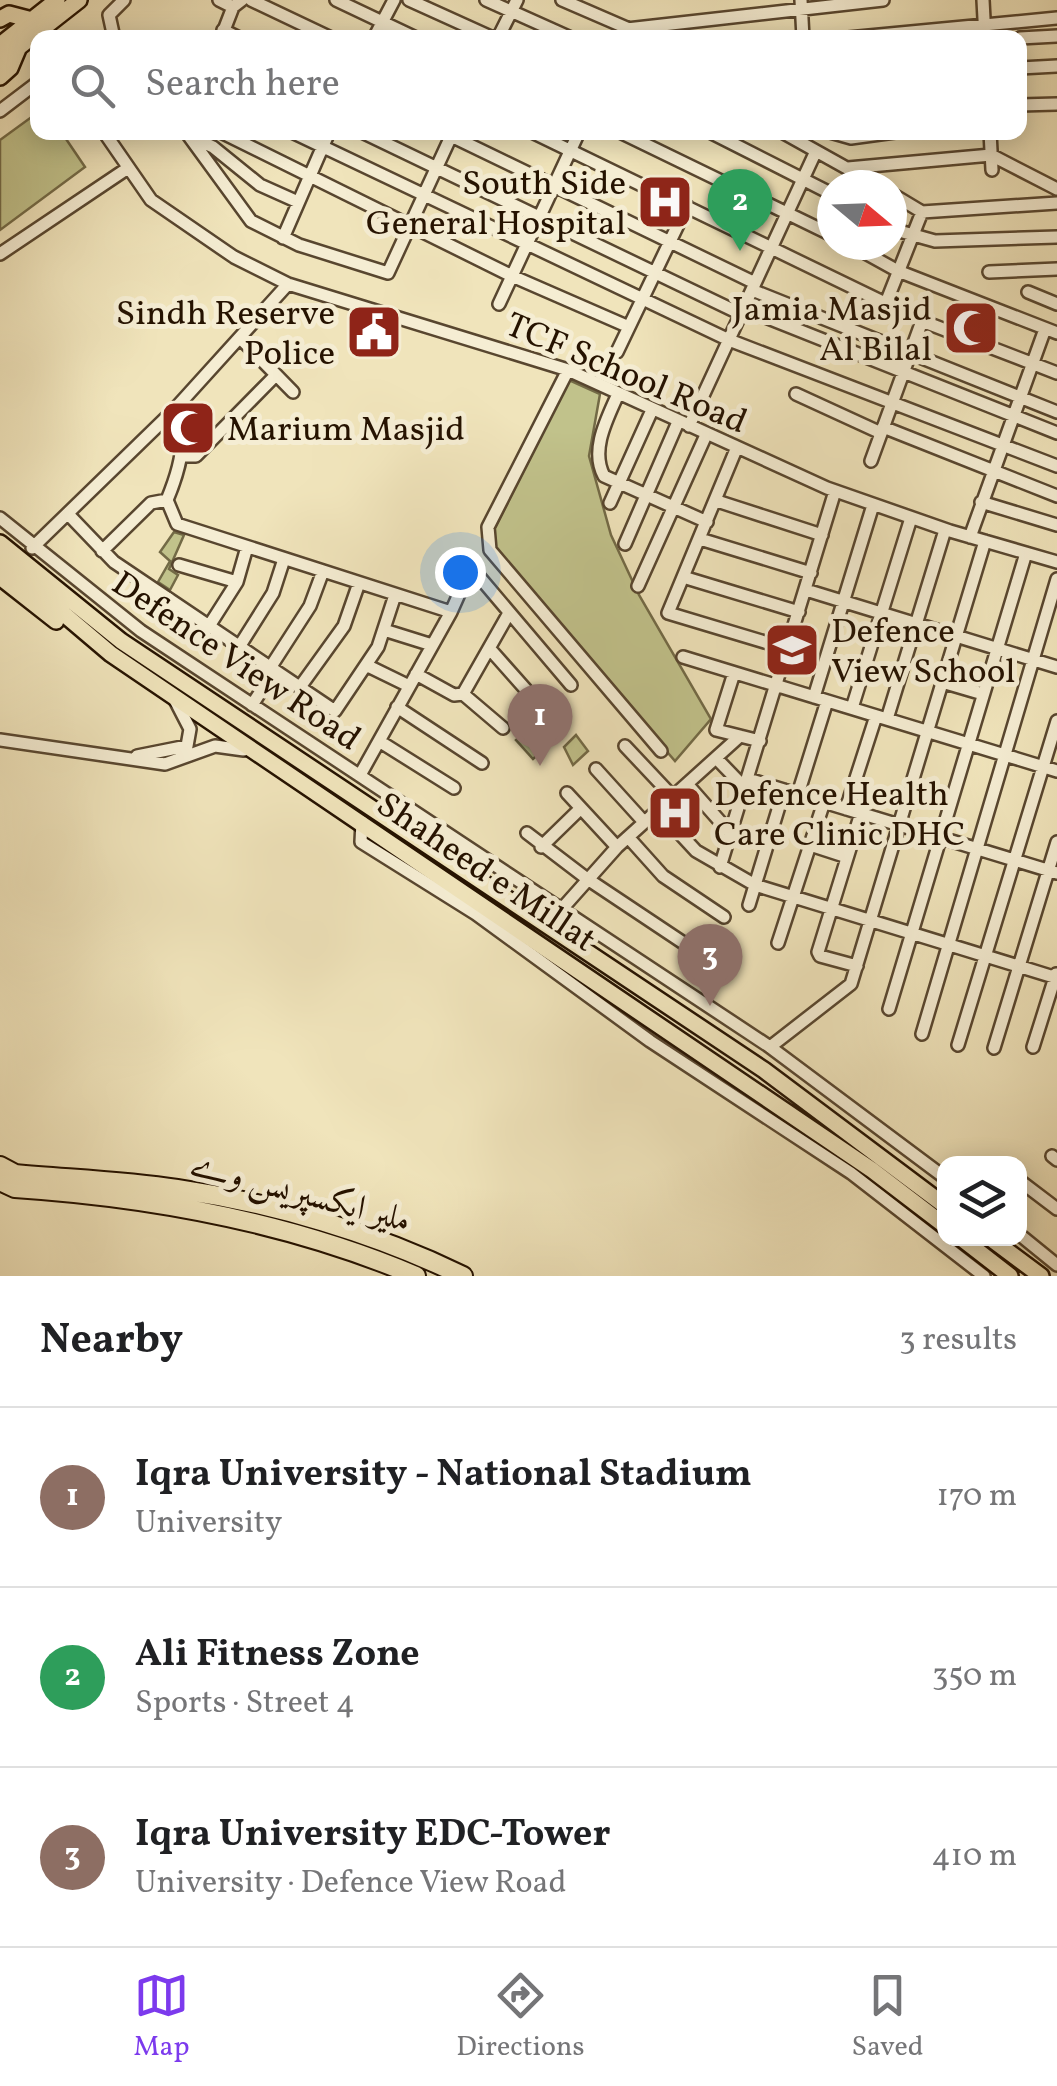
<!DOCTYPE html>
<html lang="en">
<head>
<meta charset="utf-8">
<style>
  :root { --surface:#fff; --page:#f2f2f2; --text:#202124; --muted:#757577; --line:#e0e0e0; --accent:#7c3aed }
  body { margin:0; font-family:Vollkorn,Amiri,serif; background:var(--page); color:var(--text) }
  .controls { position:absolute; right:30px; bottom:30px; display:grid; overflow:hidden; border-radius:20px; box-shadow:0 5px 25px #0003 }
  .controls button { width:90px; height:90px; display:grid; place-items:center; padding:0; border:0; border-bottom:2px solid var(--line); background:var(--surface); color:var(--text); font:50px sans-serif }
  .compass { position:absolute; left:817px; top:170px; width:90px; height:90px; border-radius:50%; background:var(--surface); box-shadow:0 5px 25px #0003; rotate:109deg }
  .you { position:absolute; left:460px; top:572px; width:35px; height:35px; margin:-25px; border:8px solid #fff; border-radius:50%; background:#1a73e8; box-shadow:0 0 0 15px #1a73e833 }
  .badge { display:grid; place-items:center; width:65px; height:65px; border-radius:50%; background:var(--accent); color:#fff; font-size:32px; font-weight:700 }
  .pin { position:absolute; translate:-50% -82px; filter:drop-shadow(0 2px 5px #0008) }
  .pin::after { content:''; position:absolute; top:52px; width:35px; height:30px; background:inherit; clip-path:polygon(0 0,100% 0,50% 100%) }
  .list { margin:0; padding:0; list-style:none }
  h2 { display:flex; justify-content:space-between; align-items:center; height:130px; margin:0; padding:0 40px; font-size:42px }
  h2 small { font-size:32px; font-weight:400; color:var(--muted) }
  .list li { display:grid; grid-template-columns:65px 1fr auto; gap:30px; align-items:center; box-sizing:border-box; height:180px; padding:0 40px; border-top:2px solid var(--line) }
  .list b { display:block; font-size:38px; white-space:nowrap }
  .list p { margin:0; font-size:32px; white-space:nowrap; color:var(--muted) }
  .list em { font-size:32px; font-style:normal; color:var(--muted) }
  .icon { flex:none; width:55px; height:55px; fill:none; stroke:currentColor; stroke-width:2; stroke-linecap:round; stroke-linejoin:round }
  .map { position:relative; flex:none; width:1057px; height:1276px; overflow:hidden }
  .search { position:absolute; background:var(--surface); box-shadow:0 5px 25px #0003; left:30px; right:30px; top:30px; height:110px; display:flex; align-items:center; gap:25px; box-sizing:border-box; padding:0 35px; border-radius:20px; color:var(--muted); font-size:38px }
  .sheet { height:670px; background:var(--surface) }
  nav { display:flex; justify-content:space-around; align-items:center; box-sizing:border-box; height:140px; border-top:2px solid var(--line); background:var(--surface); font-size:28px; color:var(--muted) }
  nav a { display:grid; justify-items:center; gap:5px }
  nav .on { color:var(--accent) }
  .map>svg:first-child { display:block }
</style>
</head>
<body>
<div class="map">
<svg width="1057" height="1276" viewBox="0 0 1057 1276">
  <rect width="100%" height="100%" fill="#f0e4bb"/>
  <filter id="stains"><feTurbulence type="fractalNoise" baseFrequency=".002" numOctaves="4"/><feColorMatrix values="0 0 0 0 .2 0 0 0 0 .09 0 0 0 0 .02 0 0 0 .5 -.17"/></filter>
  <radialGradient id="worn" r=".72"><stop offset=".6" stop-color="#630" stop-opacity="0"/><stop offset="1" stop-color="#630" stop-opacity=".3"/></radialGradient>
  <path fill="#c1c28b" stroke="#736a46" stroke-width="2.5" d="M37,113l1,19 24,1 23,34 -85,63v-90z
    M569,380l31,14 -11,62 22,79 28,60 72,124 -36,42 -183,-213 -2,-10z
    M174,532l10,3 -15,34 9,6 -8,15 -12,-8 12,-21 -10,-9z
    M535,723l17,19 -19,17 -17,-19z
    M576,735l12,16 -15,14 -9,-18z"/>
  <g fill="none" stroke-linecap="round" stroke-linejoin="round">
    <g stroke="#58462f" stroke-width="16">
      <path id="minor" d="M219,0l14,7
        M251,0l80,38
        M336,0l80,38
        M409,0l84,38
        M486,0l85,38
        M562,0l88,38
        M801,0l2,38
        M983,0l2,38
        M223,30l16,8
        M114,38l-5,-23 15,-15
        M221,38l12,-31 9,-7
        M374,38l20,-38
        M498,38l19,-38
        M623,38l4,-9 256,-29
        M848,38l209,-20
        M1020,38l37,-2
        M1020,68l37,-2
        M1020,105l37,-1
        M0,111l38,-29
        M104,132l47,68 83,57 54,27 280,86 259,118 123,43 107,31
        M186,132l65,89 48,24 89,28 65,-141
        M221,132l291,144 117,51
        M292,132l437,208 328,126
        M362,132l379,182
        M443,132l312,151
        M532,132l390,189 135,52
        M620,132l212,103
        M710,132l122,62
        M782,132l95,53
        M830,132l21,6 44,-6
        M990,132l2,38
        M196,139l17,8 47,38 38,17
        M848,168l143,-13 66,34
        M892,194l30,18 135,-9
        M892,229l43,12 122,-4
        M283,238l46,-106
        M851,245l47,26 159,62
        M0,254l128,-86
        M989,272l68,-3
        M752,290l305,122
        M1028,292l29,12
        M886,303l36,-91
        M499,304l80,-172
        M743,308l314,125
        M244,342l49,50
        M617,352l70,-146
        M568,370l-80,157 2,23 171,201
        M618,394c-11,25 -28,56 -14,82l103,46
        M796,394l85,39
        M173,411c19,23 4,65 -6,89l10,24 274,88 20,-45 100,118
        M689,426l127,-275
        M883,427l174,69
        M737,447l-69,166 120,36
        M181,456h15l77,-78
        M871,461l51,-140
        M717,501l105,34
        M981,502l76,23
        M610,503l42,-93
        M68,514l46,48 221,149 43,-64 17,-52
        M0,518l141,113 629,416 174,130
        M970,537l75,-208
        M700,539l111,34
        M625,544l53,-122
        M32,548l141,-137 115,-127
        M102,551l49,-48 16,-3
        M179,565l58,17
        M683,577l116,35
        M638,586l68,-151
        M806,590l251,77
        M209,626l28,-44 10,-35
        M384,630l48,15
        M239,647l34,-54 11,-34
        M489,648l55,62
        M683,657l374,114
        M366,665l43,21
        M270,668l40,-62 13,-35
        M734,673l-18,57 44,11
        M416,674l38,21 9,-1 40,34
        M942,682l41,12
        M300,687l44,-61 15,-43
        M463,694l46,-81
        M814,697l59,-192
        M252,705l22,-34
        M397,707l85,56
        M852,708l59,-190
        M887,719l58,-189
        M0,740l165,24 50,-18 29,4
        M379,741l75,47
        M625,746l48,51
        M137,756l50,-10 3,-17 -15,-29
        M716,758l29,30
        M596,769l48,53
        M360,775l91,-163
        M748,779l309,94
        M687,784l44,50
        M567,793l50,54
        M798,794l29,-93
        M846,809l30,-93
        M658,810l38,41 59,34 302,93
        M362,822l-1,20 115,72 174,127 201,132 133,103
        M527,833l59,45 102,68
        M628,837l35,39 61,41
        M810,845l37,12
        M541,847l40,-39
        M720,867l115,-376
        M749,905l35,-115
        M560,911l57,-64 123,-111
        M778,943l46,-141
        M857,966l-37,-10 -2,-4 43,-139
        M889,1009l137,-456
        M922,1034l135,-455
        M958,1045l99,-324
        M770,1047l81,-63 134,-443
        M1033,1047l23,-73
        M994,1048l63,-206
        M1052,1156l5,4
        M1020,1181l37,28
        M1020,1235l37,30"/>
    </g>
    <g stroke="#251200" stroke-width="20">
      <path id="major" d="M0,19l9,-5 23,6
        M0,45l57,-45
        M0,62l79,-62
        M0,77l10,-9 8,-19
        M0,543l121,98 643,429 180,135
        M0,560l111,94 761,516 72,55
        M0,577l56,44
        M961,1238l49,38
        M990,1238l51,38"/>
    </g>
    <g stroke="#251200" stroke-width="22">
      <path id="highway" d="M0,1166l15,8c54,5 109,7 162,15 96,14 198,44 286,87
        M0,1181l15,7c137,9 274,34 401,88"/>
    </g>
    <use href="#minor" stroke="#f5edd3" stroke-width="11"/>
    <use href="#major" stroke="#f0e4bb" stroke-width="15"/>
    <use href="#highway" stroke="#f0e4bb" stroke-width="18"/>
  </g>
  <defs>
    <g id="hospital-square" transform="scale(2.875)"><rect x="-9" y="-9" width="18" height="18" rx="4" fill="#8f2418" stroke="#f5edd3"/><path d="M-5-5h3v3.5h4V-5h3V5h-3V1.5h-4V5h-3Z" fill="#fff"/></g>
    <g id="mosque-square" transform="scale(2.875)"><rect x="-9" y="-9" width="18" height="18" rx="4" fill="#8f2418" stroke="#f5edd3"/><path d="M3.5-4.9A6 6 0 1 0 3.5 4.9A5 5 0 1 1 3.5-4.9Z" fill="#fff"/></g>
    <g id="civic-square" transform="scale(2.875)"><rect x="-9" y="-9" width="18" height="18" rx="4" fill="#8f2418" stroke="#f5edd3"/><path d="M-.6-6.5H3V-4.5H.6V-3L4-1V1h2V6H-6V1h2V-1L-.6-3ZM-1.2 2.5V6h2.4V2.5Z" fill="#fff"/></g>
    <g id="school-square" transform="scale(2.875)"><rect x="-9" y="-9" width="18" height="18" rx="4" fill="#8f2418" stroke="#f5edd3"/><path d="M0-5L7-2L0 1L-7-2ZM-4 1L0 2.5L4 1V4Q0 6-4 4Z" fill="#fff"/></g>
  </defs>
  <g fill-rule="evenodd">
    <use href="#hospital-square" x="665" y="202"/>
    <use href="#mosque-square" x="971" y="328"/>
    <use href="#civic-square" x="374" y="332"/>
    <use href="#mosque-square" x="188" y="428"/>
    <use href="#school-square" x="792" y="650"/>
    <use href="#hospital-square" x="675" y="813"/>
  </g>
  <g text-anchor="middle" stroke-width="10" stroke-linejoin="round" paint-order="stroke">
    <g font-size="35" fill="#251200" stroke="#f5edd3" text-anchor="end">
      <text x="626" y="194">South Side<tspan x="626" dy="40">General Hospital</tspan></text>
      <text x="932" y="320">Jamia Masjid<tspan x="932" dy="40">Al Bilal</tspan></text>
      <text x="335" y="324">Sindh Reserve<tspan x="335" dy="40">Police</tspan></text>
      <text x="227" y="440" text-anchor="start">Marium Masjid</text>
      <text x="831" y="642" text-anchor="start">Defence<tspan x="831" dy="40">View School</tspan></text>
      <text x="714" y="805" text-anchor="start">Defence Health<tspan x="714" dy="40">Care Clinic DHC</tspan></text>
    </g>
    <g font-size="35" fill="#251200" stroke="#f5edd3">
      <text transform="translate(627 372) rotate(23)" y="12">TCF School Road</text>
      <text transform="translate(237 660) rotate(34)" y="12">Defence View Road</text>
      <text transform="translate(487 871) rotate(34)" y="12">Shaheed e Millat</text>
      <text transform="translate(301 1191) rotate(15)" y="12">ملیر ایکسپریس وے</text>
    </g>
  </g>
  <rect width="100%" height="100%" filter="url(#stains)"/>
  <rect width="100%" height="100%" fill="url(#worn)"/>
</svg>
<div class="controls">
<button><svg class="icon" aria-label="layers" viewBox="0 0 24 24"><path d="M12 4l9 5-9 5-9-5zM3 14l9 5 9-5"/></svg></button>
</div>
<svg class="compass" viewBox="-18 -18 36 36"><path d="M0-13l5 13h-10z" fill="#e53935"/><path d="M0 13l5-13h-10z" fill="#757577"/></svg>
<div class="you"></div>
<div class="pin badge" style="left:540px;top:766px;background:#8d6e63">1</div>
<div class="pin badge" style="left:740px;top:251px;background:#2e9e5b">2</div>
<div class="pin badge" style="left:710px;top:1006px;background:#8d6e63">3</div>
<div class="search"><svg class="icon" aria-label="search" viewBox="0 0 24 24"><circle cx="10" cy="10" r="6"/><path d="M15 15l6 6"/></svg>Search here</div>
</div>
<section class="sheet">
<h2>Nearby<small>3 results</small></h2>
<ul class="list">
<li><span class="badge" style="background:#8d6e63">1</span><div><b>Iqra University - National Stadium</b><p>University</p></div><em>170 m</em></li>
<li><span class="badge" style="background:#2e9e5b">2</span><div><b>Ali Fitness Zone</b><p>Sports · Street 4</p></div><em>350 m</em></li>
<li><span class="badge" style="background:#8d6e63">3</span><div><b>Iqra University EDC-Tower</b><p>University · Defence View Road</p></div><em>410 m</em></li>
</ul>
</section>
<nav>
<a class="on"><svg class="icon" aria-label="map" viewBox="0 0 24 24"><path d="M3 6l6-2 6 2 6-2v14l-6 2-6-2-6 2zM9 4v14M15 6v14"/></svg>Map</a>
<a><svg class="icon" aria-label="directions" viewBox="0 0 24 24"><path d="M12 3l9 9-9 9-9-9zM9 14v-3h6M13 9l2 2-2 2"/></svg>Directions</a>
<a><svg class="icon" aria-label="saved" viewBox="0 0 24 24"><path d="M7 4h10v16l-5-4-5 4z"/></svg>Saved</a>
</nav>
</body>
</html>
